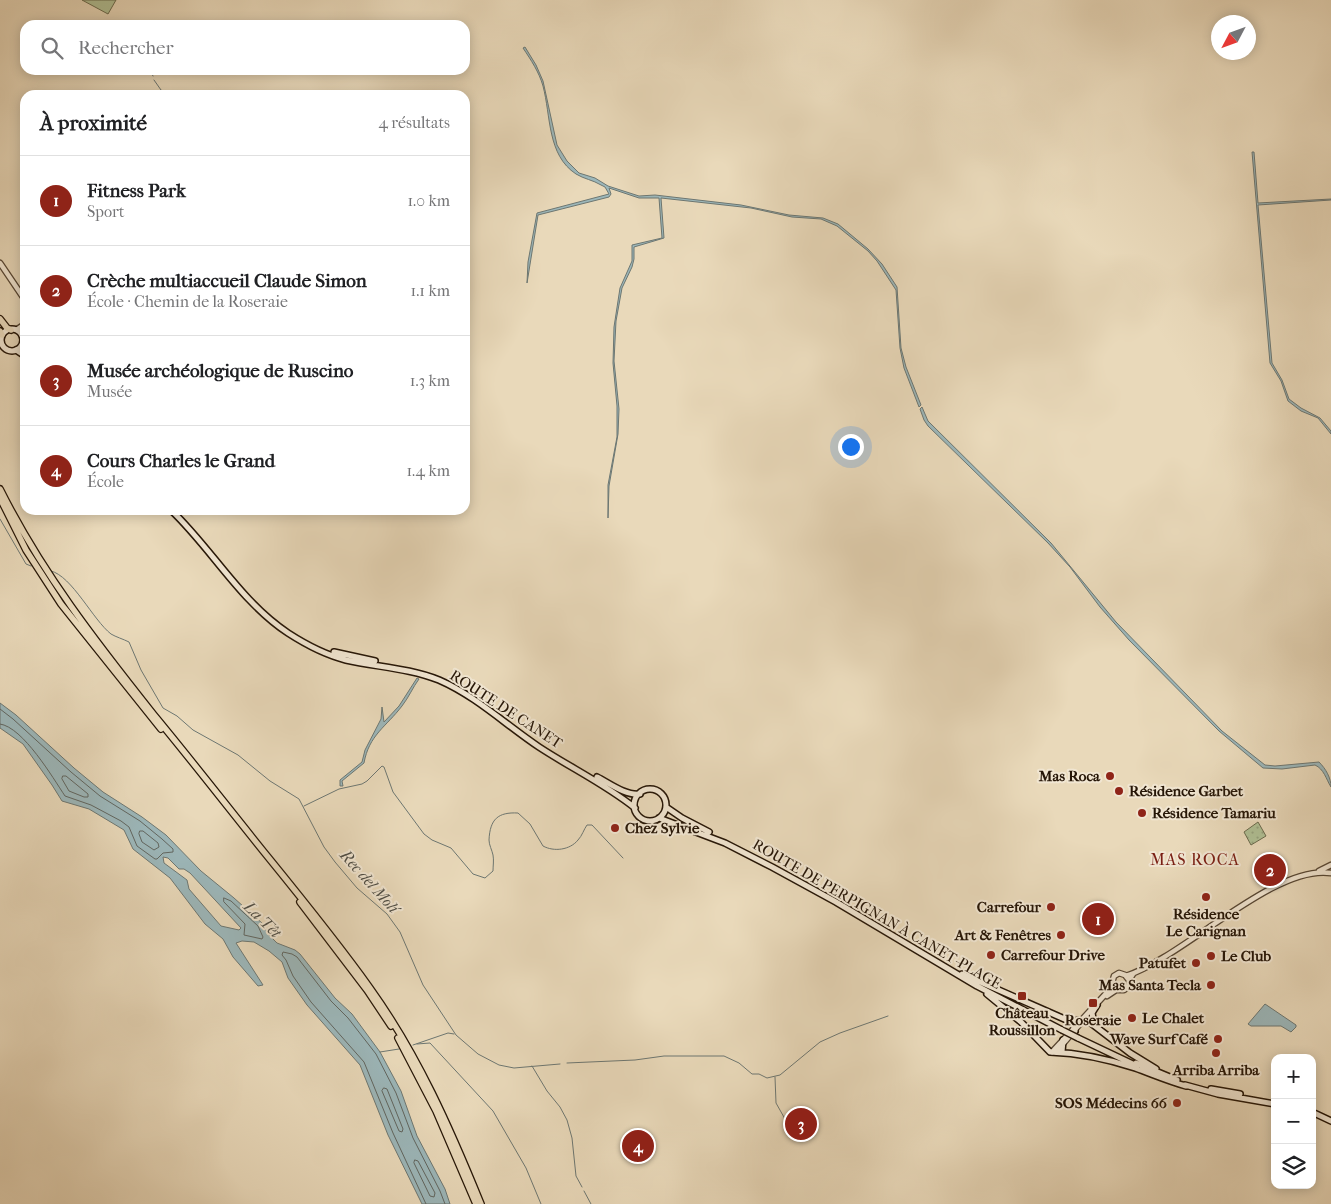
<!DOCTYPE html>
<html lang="fr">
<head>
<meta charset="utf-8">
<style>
  :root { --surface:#fff; --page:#f2f2f2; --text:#202124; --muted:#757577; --line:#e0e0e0; --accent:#8f2418 }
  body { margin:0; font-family:"IM FELL French Canon",serif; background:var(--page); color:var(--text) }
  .controls { position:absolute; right:15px; bottom:15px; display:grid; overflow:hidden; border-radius:10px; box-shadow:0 2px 12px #0003 }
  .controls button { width:45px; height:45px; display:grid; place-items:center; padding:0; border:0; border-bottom:1px solid var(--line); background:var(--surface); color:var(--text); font:25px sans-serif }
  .compass { position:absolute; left:1211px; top:15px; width:45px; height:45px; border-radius:50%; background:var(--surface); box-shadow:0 2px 12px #0003; rotate:229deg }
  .you { position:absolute; left:850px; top:446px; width:18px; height:18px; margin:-12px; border:4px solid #fff; border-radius:50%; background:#1a73e8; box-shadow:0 0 0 8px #1a73e833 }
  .badge { display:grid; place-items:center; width:32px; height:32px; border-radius:50%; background:var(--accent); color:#fff; font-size:16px; font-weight:700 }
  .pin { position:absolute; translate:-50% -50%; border:2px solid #fff; box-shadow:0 1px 5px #0006 }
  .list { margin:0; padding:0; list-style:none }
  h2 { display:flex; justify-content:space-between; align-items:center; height:65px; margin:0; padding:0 20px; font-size:21px }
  h2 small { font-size:16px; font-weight:400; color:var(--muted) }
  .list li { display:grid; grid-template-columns:32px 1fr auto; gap:15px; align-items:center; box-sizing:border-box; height:90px; padding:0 20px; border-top:1px solid var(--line) }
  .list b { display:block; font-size:19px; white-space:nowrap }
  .list p { margin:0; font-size:16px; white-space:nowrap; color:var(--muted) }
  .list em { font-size:16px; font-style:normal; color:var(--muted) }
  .icon { flex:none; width:28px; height:28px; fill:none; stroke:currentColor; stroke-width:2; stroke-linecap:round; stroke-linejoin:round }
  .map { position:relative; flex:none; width:1331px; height:1204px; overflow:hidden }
  .search { position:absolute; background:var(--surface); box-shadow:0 2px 12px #0003; left:20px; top:20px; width:450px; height:55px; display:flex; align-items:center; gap:12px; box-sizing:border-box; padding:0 18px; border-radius:15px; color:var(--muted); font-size:19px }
  .panel { position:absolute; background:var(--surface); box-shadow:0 2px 12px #0003; left:20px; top:90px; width:450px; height:425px; border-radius:15px }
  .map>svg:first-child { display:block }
</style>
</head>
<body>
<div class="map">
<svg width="1331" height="1204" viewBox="0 0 1331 1204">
  <defs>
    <pattern id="grass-dots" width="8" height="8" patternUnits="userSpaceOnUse" patternTransform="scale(1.25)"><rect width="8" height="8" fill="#b0c095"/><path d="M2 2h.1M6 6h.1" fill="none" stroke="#97a47f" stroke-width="1.8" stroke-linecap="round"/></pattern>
  </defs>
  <rect width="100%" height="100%" fill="#e9d9ba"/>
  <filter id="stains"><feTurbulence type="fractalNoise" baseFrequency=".004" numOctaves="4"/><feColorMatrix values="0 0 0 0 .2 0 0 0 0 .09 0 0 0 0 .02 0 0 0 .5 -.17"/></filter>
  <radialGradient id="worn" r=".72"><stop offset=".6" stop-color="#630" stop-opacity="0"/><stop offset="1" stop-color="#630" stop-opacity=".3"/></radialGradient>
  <path fill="url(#grass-dots)" stroke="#6b6b4e" d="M1258,822l8,14 -15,9 -7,-13z"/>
  <path fill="#b0c095" stroke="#6b6b4e" d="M82,0h34l-8,14z"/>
  <path fill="#9cb7ba" stroke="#6d7772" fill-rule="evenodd" d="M525,47l11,18 7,16 14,64 10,16 12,12 16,5 13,8 31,10 16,-1 86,10 48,10 34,3 15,6 30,25 14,15 15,23 4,61 5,19 15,38 -2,2 -15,-39 -4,-20 -4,-58 -19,-29 -9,-10 -31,-25 -16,-7 -29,-2 -41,-9 -90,-10 3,40 -30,9v12l-2,8 -10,21 -6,33 -2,40 5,48 -1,25 -9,52 -1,32v-33l9,-48v-31l-4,-43 1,-36 6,-39 12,-27v-16l30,-7 -3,-40h-20l-30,-10 2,6 -2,3 -71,18 -11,68 1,-21 9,-49 72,-19 -4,-7 -4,-2c-8,-5 -17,-6 -25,-11 -29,-19 -25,-58 -33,-88 -4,-14 -12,-26 -20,-38z
    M1252,152h2l4,51 73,-4v1l-73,5 14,158 10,17 7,19 12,9 19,10 11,13v3l-13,-16 -17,-7 -13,-10 -7,-20 -11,-18z
    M922,407l6,14 123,122 65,79 106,109 43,34 10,1 44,-4c7,7 12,16 12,25 -5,-8 -7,-18 -16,-22l-33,4 -19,-1 -44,-37 -90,-91 -29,-33 -30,-40 -22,-24 -120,-117 -4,-6 -4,-11z
    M417,678l2,1c-6,8 -10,18 -17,27 -16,21 -33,29 -38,57l-22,18 1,5h-3v-6l22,-18 3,-12 16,-31 1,-12 2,15 15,-16z
    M0,703l16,12 58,53 29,24 39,25 24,18 35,36 33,27 29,26 5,10 9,9 18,7 5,4 35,44 17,16 28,38 21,39 16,45 28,53 5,15h-28l-34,-69 -28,-70 -53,-60 -19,-27 -6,-16 -13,-11 -15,-9 -12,-1 -6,2 27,42 -5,1 -25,-29 -10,-18 -18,-15 -35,-46 -37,-29 -9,-19 -35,-21 -27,-8 -10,-16 -29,-41 -23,-16zM163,857l5,1 11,11h5l6,4 51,55 -2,2 -18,-4 -32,-37 -2,-9 -23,-17z
    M1265,1004l31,21v2l-5,5 -10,-6h-30l-3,-2z"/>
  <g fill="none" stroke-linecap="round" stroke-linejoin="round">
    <path stroke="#616660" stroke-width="1" d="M0,709l13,10 58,53 29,24 40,25 22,18 11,10v3l-10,1 -6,6h-2l-18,-13 -8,-19 -8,-6 -30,-16 -26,-9c-12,-18 -42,-69 -65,-72
      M63,776h3l22,18v3h-4l-15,-6 -7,-12z
      M140,831h3l15,12 1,4 -5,3 -12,-8 -3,-8z
      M224,898l7,3 27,25 5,11 -1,2 -18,-4 1,-11 -21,-22z
      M384,1088l3,1 16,40 -1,3 -3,-1 -17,-40z
      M415,1160l3,1 17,32 -1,4 -4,-1 -16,-33z
      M426,1204l-33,-71 -29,-71 -53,-60 -18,-26 -7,-16 -4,-5 1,-3 9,2 5,3 34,44 17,17 28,36 20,39 17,45 27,53 5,13"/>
    <path stroke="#6d7772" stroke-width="1" d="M150,70l3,6
      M154,80l7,10 6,5
      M0,519l26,45 5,2
      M51,571c21,5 42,49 60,63 5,3 12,5 18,8l12,28 22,38 14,8 16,14 45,25 32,26 29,18 25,48 11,15 22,26 30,26 13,18 23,53 33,50 22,19 21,11 15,3 46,-4
      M304,806l35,-17 23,-5 5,-3 15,-15 2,1 9,25 31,42 8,6 19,8 22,26 12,4 8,-7c0,-5 1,-11 0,-16 -1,-5 -4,-10 -4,-15 1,-21 9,-28 29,-27l12,11 13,22c11,6 27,4 35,-6 4,-4 6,-11 9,-15h5l31,33
      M417,1044l13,-1 63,68 33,57 15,36
      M413,1045l35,-12 6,1
      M380,1052l19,-3
      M567,1063l68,-3 29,-4h60l15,7 13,11h7l8,4 13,-3 40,-33 20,-9 48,-17
      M532,1066l15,25 13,16 7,13 5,18 4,38 6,11
      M775,1077l1,26 9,16
      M584,1191l7,13"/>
    <g stroke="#574734" stroke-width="7">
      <path id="tertiary" d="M0,263l25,37
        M16,330l9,-6
        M22,336l3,-6
        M1319,871l12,-6
        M1126,976c58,-19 148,-112 205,-103
        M1129,980l-4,-5 -6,-2 -5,3 -2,7 4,7h8l4,-3 1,-7 4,-6
        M1107,996l9,-6
        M1052,1052l61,-66
        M1056,1052l28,-33"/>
    </g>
    <g stroke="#261607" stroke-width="8">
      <path id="secondary" d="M1 340a11 11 0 1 1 22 0a11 11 0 1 1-22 0Z
        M16,350l9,6
        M171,510c41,39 69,91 117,123 17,11 38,22 58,27 31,7 63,8 93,20 37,16 67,45 100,67 32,21 66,37 96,61
        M334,652l41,9
        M597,777c12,6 29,19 43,17
        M634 805a16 16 0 1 1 32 0a16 16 0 1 1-32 0Z
        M666,807l16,11 27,14
        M659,818l66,25 47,24 64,35 141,84 85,44
        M962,974l107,47 4,3 2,7
        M987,994l34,28 29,30c28,1 58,7 85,16 17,6 33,13 51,18
        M1069,1021l18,-1 43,33 26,16
        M1094,1024l-2,-11 5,-8
        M1078,1038l59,28
        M1062,1052l1,-12
        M1136,1063l41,17
        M1185,1085l33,9 57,10
        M1211,1089l29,5
        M1312,1112l19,9"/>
    </g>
    <g stroke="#261607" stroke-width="8">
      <path id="trunk" d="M0,319l7,9 4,2
        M0,331l2,4
        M0,489c42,84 96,153 154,226 39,47 76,95 114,142 35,43 70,86 102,131 48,67 80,140 111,216
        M0,498l26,52 35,54 100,125
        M300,902l67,88 24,36
        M398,1038l38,73 40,93"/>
    </g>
    <use href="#tertiary" stroke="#f1e6d2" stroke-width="4.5"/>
    <use href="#secondary" stroke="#f1e6d2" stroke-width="5"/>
    <use href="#trunk" stroke="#e9d9ba" stroke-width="5.5"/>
    <g stroke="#261607" stroke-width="8" stroke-linecap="butt">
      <path id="secondary-bridge" d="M1062,1030l16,8"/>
    </g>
    <use href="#secondary-bridge" stroke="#f1e6d2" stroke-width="5"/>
  </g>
  <g fill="#8f2418" stroke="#f1e6d2" stroke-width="2">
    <circle cx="1110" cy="776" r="5"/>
    <circle cx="1119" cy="791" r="5"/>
    <circle cx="1142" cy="813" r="5"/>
    <circle cx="615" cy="828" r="5"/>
    <circle cx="1206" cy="897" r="5"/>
    <circle cx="1051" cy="907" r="5"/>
    <circle cx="1061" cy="935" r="5"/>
    <circle cx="991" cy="955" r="5"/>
    <circle cx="1211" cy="956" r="5"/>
    <circle cx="1196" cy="963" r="5"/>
    <circle cx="1211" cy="985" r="5"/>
    <rect x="1017" y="991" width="10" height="10" rx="2.5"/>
    <rect x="1088" y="998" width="10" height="10" rx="2.5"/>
    <circle cx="1132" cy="1018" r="5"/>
    <circle cx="1218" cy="1039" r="5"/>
    <circle cx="1216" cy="1053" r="5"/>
    <circle cx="1177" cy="1103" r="5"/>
  </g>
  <g text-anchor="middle" stroke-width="4" stroke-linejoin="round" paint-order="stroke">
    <g font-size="15" fill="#261607" stroke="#f1e6d2">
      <text transform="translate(506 709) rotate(33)" y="5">ROUTE DE CANET</text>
      <text transform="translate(877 914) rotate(30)" y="5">ROUTE DE PERPIGNAN À CANET-PLAGE</text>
    </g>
    <g font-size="15" font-weight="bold" fill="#261607" stroke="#f1e6d2" text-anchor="end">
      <text x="1100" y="781">Mas Roca</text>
      <text x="1129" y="796" text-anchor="start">Résidence Garbet</text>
      <text x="1152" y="818" text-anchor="start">Résidence Tamariu</text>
      <text x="625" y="833" text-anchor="start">Chez Sylvie</text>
      <text x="1041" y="912">Carrefour</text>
      <text x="1206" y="919" text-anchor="middle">Résidence<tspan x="1206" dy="17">Le Carignan</tspan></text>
      <text x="1051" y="940">Art &amp; Fenêtres</text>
      <text x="1001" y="960" text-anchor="start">Carrefour Drive</text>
      <text x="1221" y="961" text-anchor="start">Le Club</text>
      <text x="1186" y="968">Patufet</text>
      <text x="1201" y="990">Mas Santa Tecla</text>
      <text x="1022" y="1018" text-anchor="middle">Château<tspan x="1022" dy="17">Roussillon</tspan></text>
      <text x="1142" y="1023" text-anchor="start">Le Chalet</text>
      <text x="1093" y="1025" text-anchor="middle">Roseraie</text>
      <text x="1208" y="1044">Wave Surf Café</text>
      <text x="1216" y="1075" text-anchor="middle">Arriba Arriba</text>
      <text x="1167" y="1108">SOS Médecins 66</text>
    </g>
    <g font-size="16" letter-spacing="1" fill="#7a1f14" stroke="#f1e6d2">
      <text x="1195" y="865">MAS ROCA</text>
    </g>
    <g font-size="16" font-style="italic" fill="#4f4e46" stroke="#f1e6d2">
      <text transform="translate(370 881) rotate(48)" y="6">Rec del Molí</text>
      <text transform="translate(263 919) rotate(44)" y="6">La Têt</text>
    </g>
  </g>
  <rect width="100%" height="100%" filter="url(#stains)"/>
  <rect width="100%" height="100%" fill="url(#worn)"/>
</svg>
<div class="controls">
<button>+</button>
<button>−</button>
<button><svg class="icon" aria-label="layers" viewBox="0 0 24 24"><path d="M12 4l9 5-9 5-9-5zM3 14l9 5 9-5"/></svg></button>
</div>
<svg class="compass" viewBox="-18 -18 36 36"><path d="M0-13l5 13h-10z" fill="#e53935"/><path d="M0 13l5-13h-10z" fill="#757577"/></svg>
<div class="you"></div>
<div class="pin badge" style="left:1098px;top:919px">1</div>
<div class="pin badge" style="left:1270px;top:870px">2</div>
<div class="pin badge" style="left:801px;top:1124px">3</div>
<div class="pin badge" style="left:638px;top:1146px">4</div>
<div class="search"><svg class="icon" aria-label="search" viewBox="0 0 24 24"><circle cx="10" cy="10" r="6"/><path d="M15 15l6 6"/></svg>Rechercher</div>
<section class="panel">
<h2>À proximité<small>4 résultats</small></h2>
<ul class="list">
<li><span class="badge">1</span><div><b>Fitness Park</b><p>Sport</p></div><em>1.0 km</em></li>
<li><span class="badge">2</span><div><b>Crèche multiaccueil Claude Simon</b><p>École · Chemin de la Roseraie</p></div><em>1.1 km</em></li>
<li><span class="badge">3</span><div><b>Musée archéologique de Ruscino</b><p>Musée</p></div><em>1.3 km</em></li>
<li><span class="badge">4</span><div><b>Cours Charles le Grand</b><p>École</p></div><em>1.4 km</em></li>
</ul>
</section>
</div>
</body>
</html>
